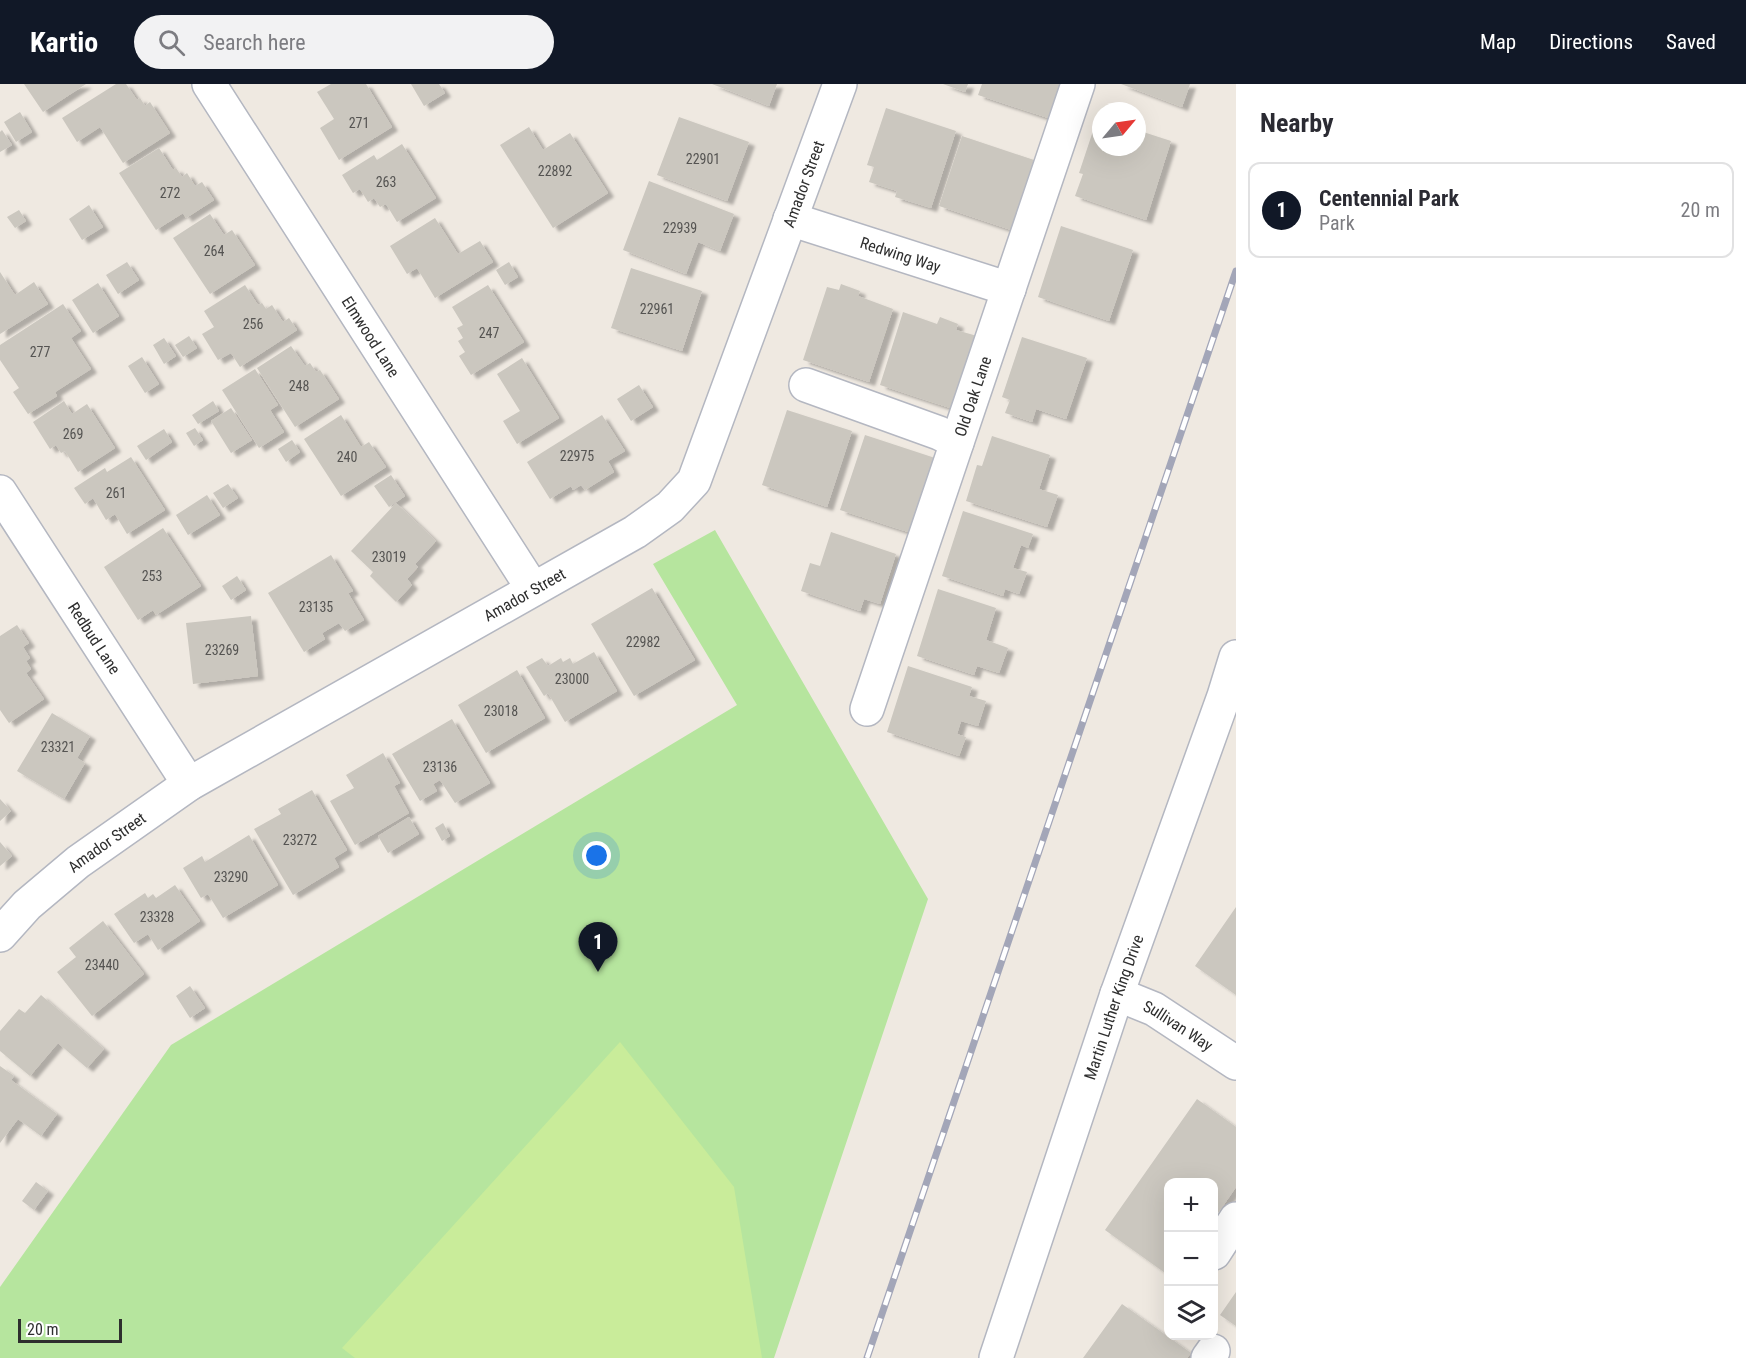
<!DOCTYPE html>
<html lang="en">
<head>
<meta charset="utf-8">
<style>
  :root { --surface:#fff; --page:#f2f2f3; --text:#2b2b33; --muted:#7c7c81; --line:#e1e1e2; --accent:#111827 }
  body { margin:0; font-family:"Roboto Condensed",sans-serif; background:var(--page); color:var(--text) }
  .controls { position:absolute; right:18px; bottom:18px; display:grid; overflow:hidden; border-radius:12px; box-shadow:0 6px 24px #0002 }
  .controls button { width:54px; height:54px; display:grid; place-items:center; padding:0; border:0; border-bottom:2px solid var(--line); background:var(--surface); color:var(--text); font:30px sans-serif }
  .compass { position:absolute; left:1092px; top:18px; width:54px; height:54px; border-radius:50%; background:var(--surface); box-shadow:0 6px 24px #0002; rotate:61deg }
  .scale { position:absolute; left:18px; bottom:15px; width:104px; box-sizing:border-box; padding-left:6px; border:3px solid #2e2e2e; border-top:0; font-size:16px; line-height:21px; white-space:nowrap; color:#2e2e2e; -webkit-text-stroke:4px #fff; paint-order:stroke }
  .you { position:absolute; left:597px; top:772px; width:21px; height:21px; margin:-15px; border:4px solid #fff; border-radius:50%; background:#1a73e8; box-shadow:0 0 0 9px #1a73e833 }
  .badge { display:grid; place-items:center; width:39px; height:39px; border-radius:50%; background:var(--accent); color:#fff; font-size:20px; font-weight:700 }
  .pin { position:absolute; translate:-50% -50px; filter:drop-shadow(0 2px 3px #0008) }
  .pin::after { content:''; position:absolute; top:32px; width:21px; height:18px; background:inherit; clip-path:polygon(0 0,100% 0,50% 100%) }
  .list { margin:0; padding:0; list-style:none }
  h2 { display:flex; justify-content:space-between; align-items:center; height:78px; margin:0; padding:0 24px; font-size:26px }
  h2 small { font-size:20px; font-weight:400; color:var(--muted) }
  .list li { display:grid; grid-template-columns:39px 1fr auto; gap:18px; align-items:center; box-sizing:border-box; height:96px; margin:0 12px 12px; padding:0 12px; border:2px solid var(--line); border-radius:12px }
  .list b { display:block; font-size:22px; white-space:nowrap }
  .list p { margin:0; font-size:20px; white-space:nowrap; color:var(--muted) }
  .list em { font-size:20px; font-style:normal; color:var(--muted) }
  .icon { flex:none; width:33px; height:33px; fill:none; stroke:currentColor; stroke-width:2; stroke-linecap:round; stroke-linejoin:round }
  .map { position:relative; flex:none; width:1236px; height:1274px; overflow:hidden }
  header { display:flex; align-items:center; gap:36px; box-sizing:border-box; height:84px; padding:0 30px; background:var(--accent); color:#fff }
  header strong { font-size:28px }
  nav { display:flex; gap:33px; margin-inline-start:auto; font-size:21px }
  .search { width:420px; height:54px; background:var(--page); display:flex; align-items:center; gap:15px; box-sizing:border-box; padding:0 21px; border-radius:33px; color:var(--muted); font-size:22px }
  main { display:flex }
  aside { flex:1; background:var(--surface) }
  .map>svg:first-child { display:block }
</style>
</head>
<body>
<header>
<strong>Kartio</strong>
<div class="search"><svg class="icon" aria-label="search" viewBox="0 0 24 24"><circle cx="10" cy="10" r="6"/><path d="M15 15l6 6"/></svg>Search here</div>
<nav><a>Map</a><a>Directions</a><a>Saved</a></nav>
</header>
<main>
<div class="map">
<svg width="1236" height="1274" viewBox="0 0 1236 1274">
  <defs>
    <filter id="shadow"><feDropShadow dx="6" dy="4" stdDeviation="1.5" flood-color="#0004"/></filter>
  </defs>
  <rect width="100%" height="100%" fill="#efe9e1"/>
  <path fill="#b6e59e" d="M715,446l213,369 -154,459h-774v-71l171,-242 566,-340 -84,-141z"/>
  <path fill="#c9ec9a" d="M620,958l114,145 28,171h-407l-13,-10z"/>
  <path fill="#cbc7bf" filter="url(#shadow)" d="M24,0h62l-43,28z
    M116,0h10l11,16 3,-2 5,8 5,-4 20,31 -47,30 -23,-36 -23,15 -15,-24z
    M331,0h35l26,43 -53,33 -19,-32 14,-9 -17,-27z
    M411,0h28l6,9 -21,13z
    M712,0h65l-8,22z
    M943,0h25l-3,8z
    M982,0h84l-12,36 -76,-25z
    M1121,0h69l-8,23z
    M886,24l70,23 -25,77 -36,-11 2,-6 -28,-9 5,-15 -7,-2z
    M20,28l12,20 -16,10 -12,-20z
    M1098,32l3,2v29h36v-17l34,11 -25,79 -71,-24 8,-22 -4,-1z
    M679,33l70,25 -22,59 -70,-26z
    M529,43l14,23 27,-17 38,60 -55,35 -53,-83z
    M2,46l10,15 -12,7v-20z
    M962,52l75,25 -23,70 -75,-25z
    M402,60l34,54 -39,24 -11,-18 -6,3 -6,-9 -6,4 -8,-13 -7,4 -11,-18 32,-20 3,5z
    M159,64l14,22 3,-2 6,9 5,-4 8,13 7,-4 12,18 -28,18 -3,-5 -27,17 -37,-57z
    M649,97l85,33 -14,37 -22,-9 -12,32 -63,-24z
    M89,121l14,22 -21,13 -13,-21z
    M19,126l7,11 -11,7 -8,-11z
    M210,130l14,21 8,-5 23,35 -45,29 -37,-56z
    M435,134l23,36 22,-13 13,21 -58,36 -18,-30 -10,6 -17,-28z
    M1061,142l72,24 -24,71 -71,-24z
    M127,178l12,18 -21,14 -12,-19z
    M509,178l9,15 -13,8 -9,-15z
    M631,184l71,23 -20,60 -71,-23z
    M0,188l15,23 19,-13 14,22 -48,30z
    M98,199l21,33 -26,17 -21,-33z
    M841,200l19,7 -2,5 35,13 -24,73 -66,-22 24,-73 12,3z
    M245,201l13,20 4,-2 4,6 6,-4 11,17 6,-4 8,12 -57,37 -9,-14 -13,7 -16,-26 12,-7 -10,-16z
    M488,201l36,57 -53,33 -12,-19 6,-4 -7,-11 5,-3 -6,-10 6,-3 -11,-18z
    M63,220l18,27 -10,7 20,31 -36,23 2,4 -29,18 -15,-22 6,-4 -19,-28v-15z
    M903,228l34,12 3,-7 18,7 -2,6 21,6 -24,73 -73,-24z
    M189,252l8,12 -14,9 -8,-12z
    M1022,253l65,21 -21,61 -30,-10 -4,13 -27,-9 5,-13 -8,-3z
    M164,254l12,18 -12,8 -11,-19z
    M291,262l14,20 5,-3 6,9 4,-2 19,29 -44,28 -38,-59z
    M142,273l17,27 -14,9 -17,-27z
    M522,274l37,60 -42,26 -14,-23 17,-10 -23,-37z
    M255,285l23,36 -8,5 14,22 -25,16 -37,-58z
    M639,301l14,22 -22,14 -14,-22z
    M64,317l8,13 15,-10 28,44 -37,24 -13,-21 -4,2 -5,-8 -6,4 -17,-27z
    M213,317l6,10 -21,13 -6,-9z
    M231,324l21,32 -21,13 -20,-32z
    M787,326l65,21 -25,76 -65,-22z
    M341,331l20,32 8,-5 17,25 -45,29 -37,-57z
    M602,331l23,36 -17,10 6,11 -29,18 -4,-5 -8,5 -2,-4 -21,13 -23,-37z
    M195,344l8,12 -9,6 -8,-13z
    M164,345l8,13 -26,18 -9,-14z
    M865,351l70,23 -24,75 -71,-23z
    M992,352l58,19 -11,34 19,6 -11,32 -81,-26 11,-36 5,1z
    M292,356l8,12 -14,10 -8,-13z
    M131,373l34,53 -38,24 -12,-20 -9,6 -13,-22 -8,6 -11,-16 31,-20 2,4z
    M391,391l14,21 -16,11 -15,-21z
    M228,400l10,14 -15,10 -10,-15z
    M207,411l13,20 -32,20 -12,-20z
    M396,419l40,38 -21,23 3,3 -11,12 5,6 -16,17 -26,-26 3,-4 -22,-21z
    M963,427l70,23 -5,14 -7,-3 -8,23 14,4 -8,22 -14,-5 -2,7 -61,-20z
    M163,444l38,58 -45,29 -3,-5 -15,10 -34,-53z
    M831,448l65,22 -16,50 -16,-5 -4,12 -59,-20 9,-28 10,3z
    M331,471l22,36 -5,2 16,27 -19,11 -6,-8 -17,10 3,6 -21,13 -36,-59z
    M237,492l9,14 -15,10 -9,-14z
    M652,504l43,72 -61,36 -43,-72z
    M938,505l58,19 -10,32 22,8 -9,25 -22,-7 -3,9 -57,-19z
    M251,532l7,60 -65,8 -7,-61z
    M17,541l12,18 -6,4 7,11 -4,3 5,8 -5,4 18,26 -35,24 -9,-13v-74z
    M594,568l23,39 -52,31 -17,-29 -4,3 -18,-29 16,-9 6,8 13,-8 2,4 7,-4 3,6z
    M908,582l64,21 -3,9 17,5 -8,25 -17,-5 -4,13 9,3 -7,19 -72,-24z
    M517,586l28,48 -59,35 -28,-48z
    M52,629l38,23 -13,22 8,5 -21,36 -47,-28z
    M452,635l38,64 -35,20 -15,-23 -7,4 4,7 -17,10 -28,-47z
    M383,669l17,30 -6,3 15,27 -54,32 -25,-44 24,-13 -8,-13z
    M312,706l35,60 -13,8 5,9 -46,28 -39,-66 27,-15 -3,-5z
    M0,715l11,12 -11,10z
    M409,733l10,17 -31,19 -10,-17z
    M443,739l7,13 -8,5 -7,-13z
    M249,751l29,50 -55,33 -15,-24 -7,4 -18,-30 19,-12 3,6z
    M0,758l12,14 -12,10z
    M175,801l25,36 -42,29 -10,-16 -14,9 -20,-29 31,-21 3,5 5,-4 3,4z
    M1236,823v88l-41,-29z
    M103,837l41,53 -52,42 -35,-44 19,-15 -7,-9z
    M190,902l15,22 -15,10 -14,-22z
    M41,911l63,54 -17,19 -29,-25 -28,33 -30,-25v-20l19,-22 6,4z
    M0,982l14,10 -3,4 46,34 -16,22 -23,-17 -18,24z
    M1197,1015l39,28v60l-22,32v-37h-46v93l-63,-45z
    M36,1098l12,9 -14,19 -12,-9z
    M1236,1208v34l-16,-11z
    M1122,1220l69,49 -4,5h-104z"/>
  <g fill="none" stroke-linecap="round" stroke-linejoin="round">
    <g stroke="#b4b7c1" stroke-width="36">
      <g id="minor">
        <path id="s1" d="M209,0l324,505"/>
        <path id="s2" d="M790,135l219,70"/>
        <path d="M806,301l133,48 18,9"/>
        <path id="s3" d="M0,408l189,292"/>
        <path id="s4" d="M867,625l211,-625"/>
        <path id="s5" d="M0,851l27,-30 51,-43 111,-78 446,-252 35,-25 24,-26 146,-397"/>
        <path id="s6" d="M1117,910l37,15 82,54"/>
        <path d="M1214,1169l22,-34"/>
        <path id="s7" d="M996,1274l121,-364 107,-298 12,-39"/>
        <path d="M1208,1274l5,-7"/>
      </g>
    </g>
    <use href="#minor" stroke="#fff" stroke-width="33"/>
    <g stroke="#a3a6b8" stroke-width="7">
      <path id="rail" d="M867,1274l369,-1087"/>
    </g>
    <use href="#rail" stroke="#fff" stroke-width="4.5" stroke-dasharray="14" stroke-linecap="butt"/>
  </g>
  <g text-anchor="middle" stroke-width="6" stroke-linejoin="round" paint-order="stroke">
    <g font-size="14" fill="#555452">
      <text x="359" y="44">271</text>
      <text x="703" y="80">22901</text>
      <text x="555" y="92">22892</text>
      <text x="386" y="103">263</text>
      <text x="170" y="114">272</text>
      <text x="680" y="149">22939</text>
      <text x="214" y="172">264</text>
      <text x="657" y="230">22961</text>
      <text x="253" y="245">256</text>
      <text x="489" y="254">247</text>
      <text x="40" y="273">277</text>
      <text x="299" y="307">248</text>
      <text x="73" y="355">269</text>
      <text x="577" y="377">22975</text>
      <text x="347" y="378">240</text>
      <text x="116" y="414">261</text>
      <text x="389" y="478">23019</text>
      <text x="152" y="497">253</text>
      <text x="316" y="528">23135</text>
      <text x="643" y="563">22982</text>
      <text x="222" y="571">23269</text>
      <text x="572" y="600">23000</text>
      <text x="501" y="632">23018</text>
      <text x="58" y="668">23321</text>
      <text x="440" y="688">23136</text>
      <text x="300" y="761">23272</text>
      <text x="231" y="798">23290</text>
      <text x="157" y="838">23328</text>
      <text x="102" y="886">23440</text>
    </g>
    <g font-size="16" fill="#2e2e2e" stroke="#fff">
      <text dy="6" stroke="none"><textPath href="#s5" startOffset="1150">Amador Street</textPath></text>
      <text dy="6" stroke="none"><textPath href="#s2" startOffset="116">Redwing Way</textPath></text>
      <text dy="6" stroke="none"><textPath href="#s1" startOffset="300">Elmwood Lane</textPath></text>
      <text dy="6" stroke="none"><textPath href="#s4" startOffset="330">Old Oak Lane</textPath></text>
      <text dy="6" stroke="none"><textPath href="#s5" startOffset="628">Amador Street</textPath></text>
      <text dy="6" stroke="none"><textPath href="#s3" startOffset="174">Redbud Lane</textPath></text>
      <text dy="6" stroke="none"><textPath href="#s5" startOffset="142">Amador Street</textPath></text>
      <text dy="6" stroke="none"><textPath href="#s7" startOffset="370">Martin Luther King Drive</textPath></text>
      <text dy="6" stroke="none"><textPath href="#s6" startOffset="69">Sullivan Way</textPath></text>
    </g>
  </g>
</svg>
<div class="controls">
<button>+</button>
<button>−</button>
<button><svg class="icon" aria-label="layers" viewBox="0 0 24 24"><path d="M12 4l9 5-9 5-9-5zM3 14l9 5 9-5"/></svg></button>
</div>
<svg class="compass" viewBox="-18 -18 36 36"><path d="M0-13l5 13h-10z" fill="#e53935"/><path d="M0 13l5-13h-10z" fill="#7c7c81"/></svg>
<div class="scale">20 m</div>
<div class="you"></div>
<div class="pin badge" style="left:598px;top:888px">1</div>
</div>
<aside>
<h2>Nearby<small></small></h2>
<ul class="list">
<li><span class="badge">1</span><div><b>Centennial Park</b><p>Park</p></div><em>20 m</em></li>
</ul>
</aside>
</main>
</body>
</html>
